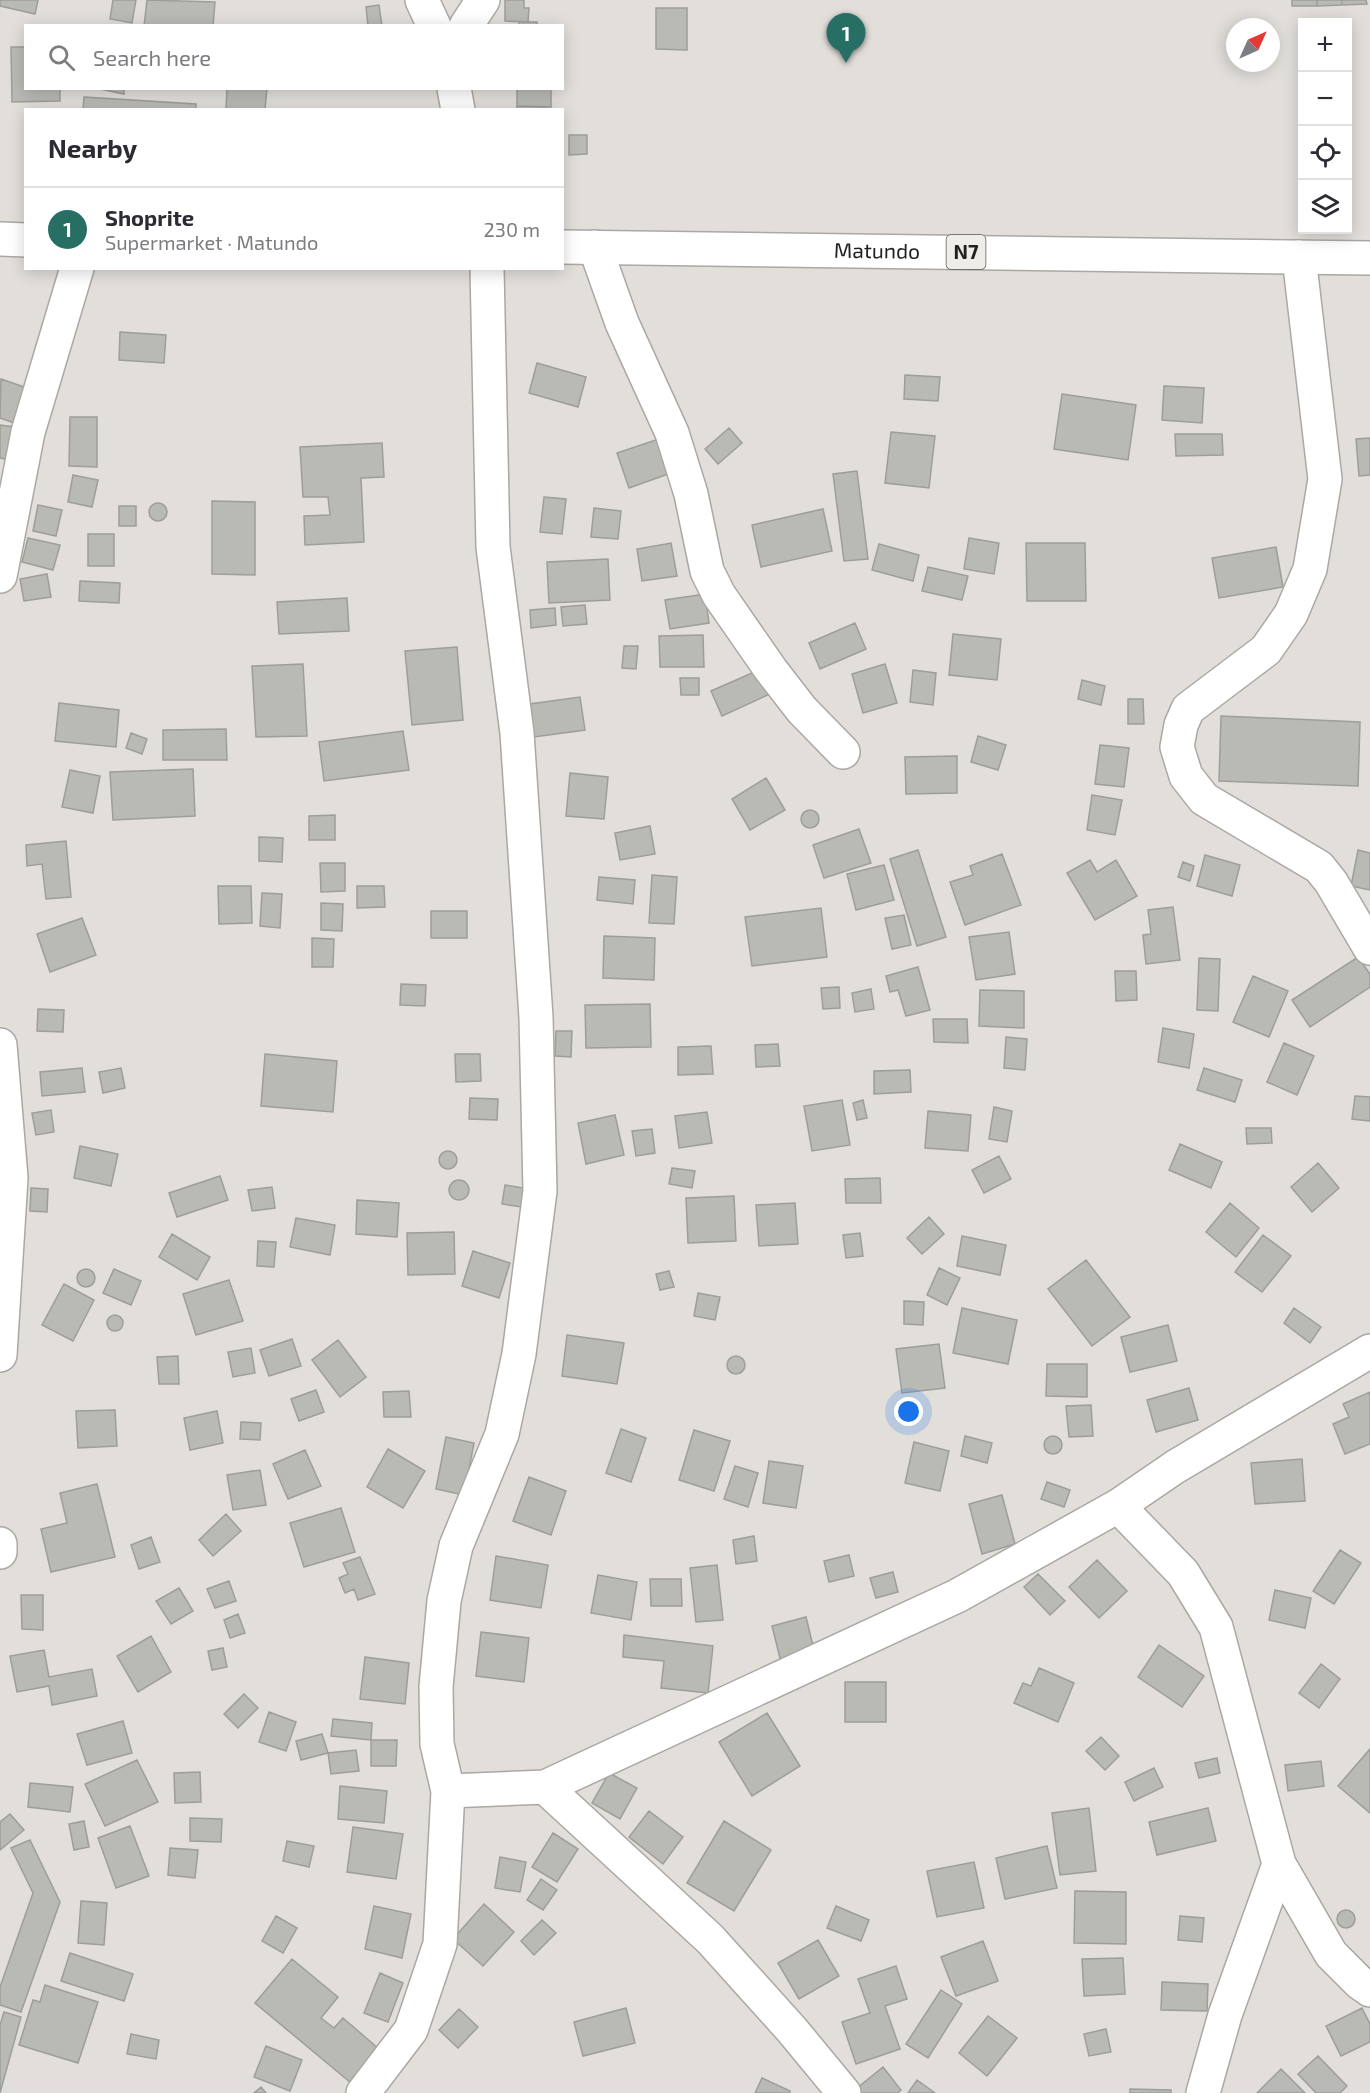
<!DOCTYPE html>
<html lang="en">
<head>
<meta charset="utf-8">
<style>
  :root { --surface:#fff; --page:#f7f7f7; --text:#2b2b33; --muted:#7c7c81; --line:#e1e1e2; --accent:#276e64 }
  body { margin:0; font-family:"Exo 2",sans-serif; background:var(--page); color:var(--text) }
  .controls { position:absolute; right:18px; top:18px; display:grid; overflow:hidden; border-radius:0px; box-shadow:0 3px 15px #0003 }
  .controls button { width:54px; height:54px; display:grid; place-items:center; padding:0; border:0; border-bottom:2px solid var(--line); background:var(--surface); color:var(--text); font:30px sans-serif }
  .compass { position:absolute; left:1226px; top:18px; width:54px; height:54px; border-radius:50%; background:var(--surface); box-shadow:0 3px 15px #0003; rotate:45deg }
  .you { position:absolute; left:909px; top:1412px; width:21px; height:21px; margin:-15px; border:4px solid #fff; border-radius:50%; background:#1a73e8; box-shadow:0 0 0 9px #1a73e833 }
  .badge { display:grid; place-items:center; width:39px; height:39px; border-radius:50%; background:var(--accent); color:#fff; font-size:20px; font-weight:700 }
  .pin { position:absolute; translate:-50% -50px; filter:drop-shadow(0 2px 3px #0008) }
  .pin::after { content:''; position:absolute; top:32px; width:21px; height:18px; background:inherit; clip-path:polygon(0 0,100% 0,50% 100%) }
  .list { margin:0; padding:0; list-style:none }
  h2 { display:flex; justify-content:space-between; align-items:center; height:78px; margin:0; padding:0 24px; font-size:26px }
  h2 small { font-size:20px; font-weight:400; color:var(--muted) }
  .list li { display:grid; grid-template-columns:39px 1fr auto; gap:18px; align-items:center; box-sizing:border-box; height:84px; padding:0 24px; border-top:2px solid var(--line) }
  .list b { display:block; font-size:22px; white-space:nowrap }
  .list p { margin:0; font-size:20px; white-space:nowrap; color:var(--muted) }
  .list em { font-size:20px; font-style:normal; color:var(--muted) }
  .icon { flex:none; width:33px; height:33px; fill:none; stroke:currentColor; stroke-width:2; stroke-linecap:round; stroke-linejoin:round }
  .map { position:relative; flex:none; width:1370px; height:2093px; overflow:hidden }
  .search { position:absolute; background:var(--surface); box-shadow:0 3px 15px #0003; left:24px; top:24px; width:540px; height:66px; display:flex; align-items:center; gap:15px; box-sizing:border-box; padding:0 21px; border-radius:0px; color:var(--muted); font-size:22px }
  .panel { position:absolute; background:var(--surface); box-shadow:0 3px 15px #0003; left:24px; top:108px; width:540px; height:162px; border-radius:0px }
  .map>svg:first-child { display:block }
</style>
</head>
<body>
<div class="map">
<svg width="1370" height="2093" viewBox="0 0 1370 2093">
  <rect width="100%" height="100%" fill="#e2dfdb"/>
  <path fill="#babab5" stroke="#9e9e99" stroke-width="1.5" d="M0,0h38l-3,14 -35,-8z
    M113,0h23l-4,23 -22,-4z
    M147,0l68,2 -2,24h-69z
    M505,0h19v8h5l-1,14 -23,-1z
    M1292,0h25v6h-25z
    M1317,0h25v5l-25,1z
    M1342,0h24l1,4 -25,1z
    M379,5l3,21h-14l-2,-19z
    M656,8h31v42l-31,-1z
    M519,22h18v4h-18z
    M11,47h15v41h34v13l-48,1z
    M95,88h29v6z
    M227,88h40l-2,22h-39z
    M517,88h34v19l-34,-1z
    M84,97l112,7v6h-113z
    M517,106l27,1 -1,3h-26z
    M569,135h18v19l-18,1z
    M120,332l46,3 -2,28 -45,-3z
    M537,363l49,14 -8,30 -49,-14z
    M905,375l35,2 -2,24 -34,-2z
    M1,379l29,10 -13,35 -17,-6z
    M1164,386l40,2 -2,35 -40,-3z
    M1062,394l74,11 -8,55 -74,-11z
    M70,417h27v50l-28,-1z
    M0,425l15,2 -6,33 -9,-2z
    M729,428l13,15 -24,21 -13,-15z
    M891,432l44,4 -6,52 -44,-5z
    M1175,434h47l1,21 -47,1z
    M1370,438v37l-11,1 -3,-37z
    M659,439l12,34 -42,15 -12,-35z
    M382,443l2,34 -23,1 3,64 -59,3 -1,-29 26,-1 -2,-18h-25l-3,-50z
    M857,471l11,88 -24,2 -11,-87z
    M73,475l25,5 -6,27 -24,-5z
    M544,497l22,2 -4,35 -22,-2z
    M212,501l43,1v73l-43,-1z
    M149 512a9 9 0 1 1 18 0a9 9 0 1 1-18 0Z
    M38,505l24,5 -6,26 -23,-5z
    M119,506h17v20h-17z
    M594,508l27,3 -3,28 -27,-2z
    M823,509l9,42 -71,16 -9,-42z
    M88,534h26v32h-26z
    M28,538l32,7 -7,25 -31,-8z
    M969,538l30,5 -5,31 -30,-5z
    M671,543l6,33 -35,5 -5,-32z
    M1026,543h59l1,58h-59z
    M879,544l40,11 -6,26 -41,-11z
    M1276,547l7,40 -64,11 -7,-40z
    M608,559l2,41 -61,3 -2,-41z
    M928,567l40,9 -6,24 -40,-9z
    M47,574l4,23 -27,4 -4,-22z
    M80,581l40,2 -1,20 -40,-2z
    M705,594l4,29 -39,6 -5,-29z
    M347,598l2,33 -70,3 -2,-32z
    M585,605l2,19 -24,2 -2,-19z
    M555,608l1,17 -25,3 -1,-18z
    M855,623l11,26 -46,20 -11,-26z
    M953,634l48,5 -4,41 -48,-5z
    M703,635l1,32h-44l-1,-31z
    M624,646h14l-2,23 -14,-1z
    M457,647l6,73 -51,5 -7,-74z
    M303,664l4,72 -51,1 -4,-71z
    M885,664l12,39 -34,10 -11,-39z
    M759,670l11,24 -48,22 -11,-25z
    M913,670l23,3 -3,32 -23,-3z
    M680,678h19v17h-18z
    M1082,680l23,6 -4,19 -23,-6z
    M580,697l5,33 -51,7 -4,-33z
    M1128,699h15l1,25h-16z
    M59,703l60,7 -3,37 -61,-6z
    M1221,716l139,6 -2,64 -139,-5z
    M226,729l1,31h-64v-30z
    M403,731l6,39 -85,11 -5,-39z
    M131,733l16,6 -5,15 -16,-6z
    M978,736l28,9 -8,25 -27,-8z
    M1100,745l29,3 -5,39 -29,-3z
    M957,756v37l-51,1 -1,-37z
    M193,769l2,47 -82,4 -3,-48z
    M70,770l30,6 -7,37 -31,-6z
    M570,773l38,4 -4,42 -38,-3z
    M766,778l19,32 -35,20 -18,-31z
    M1092,795l30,5 -7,35 -28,-5z
    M801 819a9 9 0 1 1 18 0a9 9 0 1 1-18 0Z
    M335,815v25h-26v-24z
    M650,826l5,28 -35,6 -5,-27z
    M859,829l12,34 -47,15 -11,-33z
    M259,837l24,1 -1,24 -23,-1z
    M66,841l5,56 -25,2 -4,-35 -15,2 -1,-21z
    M918,850l28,87 -29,9 -27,-87z
    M1358,850l12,3v37l-19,-4z
    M1002,854l19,51 -56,20 -15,-43 23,-7 -3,-9z
    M1205,855l35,10 -8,31 -35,-10z
    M1090,860l7,12 19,-12 21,36 -42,24 -28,-47z
    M1183,862l11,4 -4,15 -12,-4z
    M320,863h25v28l-24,1z
    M884,865l10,35 -38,10 -9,-36z
    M652,875l25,2 -3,47 -25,-1z
    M599,877l36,3 -2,24 -36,-4z
    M218,886h33l1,37 -33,1z
    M357,886h27l1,21 -28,1z
    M262,893l20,1 -2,34 -20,-2z
    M321,903l22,1 -1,27 -21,-1z
    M1173,907l7,53 -34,4 -3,-29 8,-1 -3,-24z
    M821,908l6,49 -75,9 -7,-49z
    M431,911h36v27h-36z
    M904,915l7,30 -19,4 -7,-31z
    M82,918l14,37 -46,17 -13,-38z
    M1009,932l6,42 -39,6 -7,-43z
    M604,936l51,2 -1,42 -51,-2z
    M312,938l22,1 -1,28h-21z
    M1358,957l12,17v13l-60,40 -18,-27z
    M1199,958l21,1 -2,52 -21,-1z
    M918,967l12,43 -24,6 -8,-26 -8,2 -4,-16z
    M1115,971h21l1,29 -21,1z
    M1253,976l35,15 -19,46 -36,-15z
    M401,984l25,1 -1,21 -25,-1z
    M839,987l1,21 -17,1 -2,-21z
    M871,989l3,20 -19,3 -3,-19z
    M980,990l44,1v37l-45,-2z
    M650,1004l1,43 -65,1 -1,-43z
    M38,1009l26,1 -1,22 -26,-1z
    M933,1019h34l1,24 -34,-1z
    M1163,1028l31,6 -5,34 -31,-6z
    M556,1031h16l-1,26 -16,-1z
    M1006,1037l21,2 -2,31 -21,-2z
    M1284,1043l30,13 -17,39 -30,-13z
    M778,1044l2,22 -24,1 -1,-22z
    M711,1046l2,28 -35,1v-28z
    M265,1054l72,7 -4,51 -72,-6z
    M455,1054h25l1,27 -25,1z
    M82,1068l3,24 -43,4 -2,-24z
    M121,1068l4,20 -22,5 -4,-21z
    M1204,1068l38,12 -7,22 -38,-12z
    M910,1070l1,22 -37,2v-23z
    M1355,1096l15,1v24l-18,-2z
    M470,1098l28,1 -1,21 -28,-1z
    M842,1100l8,45 -38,6 -8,-45z
    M863,1100l4,18 -10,2 -4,-17z
    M994,1107l18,4 -5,31 -18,-3z
    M51,1110l3,22 -18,3 -4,-22z
    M928,1111l43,4 -3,36 -43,-3z
    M707,1112l5,31 -33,5 -4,-32z
    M615,1115l9,40 -38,9 -8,-41z
    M1246,1128h25l1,15 -25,1z
    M652,1129l3,24 -19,3 -4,-25z
    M1180,1144l42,18 -11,26 -42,-18z
    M80,1146l38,8 -7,32 -37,-8z
    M439 1160a9 9 0 1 1 18 0a9 9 0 1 1-18 0Z
    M999,1156l12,23 -27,14 -12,-23z
    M1318,1163l21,25 -27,24 -21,-25z
    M672,1168l23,3 -3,17 -23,-4z
    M220,1176l8,24 -51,17 -8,-24z
    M880,1178l1,25h-35l-1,-24z
    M449 1190a10 10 0 1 1 20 0a10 10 0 1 1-20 0Z
    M505,1185l19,3 -3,19 -19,-3z
    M272,1187l3,21 -23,3 -4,-21z
    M31,1188l17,1 -1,23 -17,-1z
    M734,1196l2,45 -48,2 -2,-45z
    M357,1200l42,3 -2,34 -41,-3z
    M795,1203l3,41 -39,2 -3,-41z
    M1230,1203l29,25 -23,29 -30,-25z
    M929,1217l15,17 -22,20 -15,-16z
    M296,1218l39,7 -5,30 -40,-8z
    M454,1232l1,42 -47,1 -1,-42z
    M860,1233l3,23 -17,2 -3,-23z
    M172,1234l38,23 -13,23 -38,-23z
    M1263,1235l28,21 -29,36 -27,-20z
    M962,1236l44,9 -6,30 -43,-9z
    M258,1241l18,1 -2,25 -17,-1z
    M473,1251l37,12 -11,35 -37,-12z
    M1086,1260l44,57 -38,29 -44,-57z
    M939,1268l21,10 -13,27 -20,-10z
    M77 1278a9 9 0 1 1 18 0a9 9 0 1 1-18 0Z
    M114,1269l27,12 -10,24 -28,-12z
    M669,1271l5,16 -14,3 -4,-16z
    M229,1280l14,41 -47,14 -13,-41z
    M64,1284l30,16 -21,41 -31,-16z
    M698,1293l22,4 -5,23 -21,-4z
    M904,1301l20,1 -1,23 -19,-1z
    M962,1308l55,12 -9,44 -55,-11z
    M1294,1308l27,19 -11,16 -26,-20z
    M107 1323a8 8 0 1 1 16 0a8 8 0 1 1-16 0Z
    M1168,1325l9,36 -47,11 -9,-35z
    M567,1335l57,8 -7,41 -55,-8z
    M292,1339l9,27 -32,10 -9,-26z
    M338,1340l28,37 -26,20 -28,-37z
    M939,1344l6,44 -43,5 -6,-44z
    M251,1348l4,25 -22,4 -5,-25z
    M178,1356l1,28h-20l-2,-27z
    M727 1365a9 9 0 1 1 18 0a9 9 0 1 1-18 0Z
    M1047,1364h40v33l-41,-1z
    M1189,1388l9,32 -42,12 -9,-32z
    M316,1390l8,22 -25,9 -8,-22z
    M409,1391l2,26h-27l-1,-25z
    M1370,1392v52l-25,10 -12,-30 16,-7 -6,-13z
    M1091,1405l2,31 -24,1 -3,-31z
    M115,1410l2,36 -39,2 -2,-37z
    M217,1411l6,32 -33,7 -6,-32z
    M241,1422l20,1 -1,17 -20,-1z
    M621,1429l25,9 -15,44 -25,-9z
    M694,1430l36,11 -16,50 -35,-11z
    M965,1436l27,7 -5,20 -26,-7z
    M1044 1445a9 9 0 1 1 18 0a9 9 0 1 1-18 0Z
    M446,1437l28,6 -10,52 -28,-6z
    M914,1442l35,9 -9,40 -35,-8z
    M388,1449l37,22 -22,37 -36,-21z
    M305,1450l16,36 -33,13 -15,-35z
    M1302,1459l3,42 -50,3 -4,-41z
    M769,1461l34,5 -7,42 -33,-5z
    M735,1466l23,7 -10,34 -24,-8z
    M260,1470l6,35 -33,5 -6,-35z
    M529,1477l37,14 -15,44 -38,-14z
    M1047,1482l23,8 -6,17 -23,-8z
    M97,1484l18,73 -64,15 -10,-43 26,-6 -7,-30z
    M1002,1495l13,49 -33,10 -13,-50z
    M341,1508l14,44 -51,15 -14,-44z
    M226,1514l15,17 -28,25 -14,-16z
    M754,1536l3,25 -21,3 -3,-24z
    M151,1537l9,25 -21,7 -8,-24z
    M1340,1550l21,13 -27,41 -21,-13z
    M849,1555l5,21 -25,6 -5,-21z
    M496,1556l52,9 -7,43 -51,-8z
    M360,1557l15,37 -17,6 -4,-11 -9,4 -6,-15 9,-4 -5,-11z
    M1097,1560l30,31 -28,27 -30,-31z
    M717,1565l6,55 -27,2 -6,-54z
    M893,1572l5,20 -22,6 -6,-20z
    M1038,1574l27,27 -15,14 -26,-28z
    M598,1575l39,7 -6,38 -40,-7z
    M650,1579h31l1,27h-31z
    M229,1581l7,20 -21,7 -8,-19z
    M179,1588l14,23 -22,13 -15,-23z
    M1275,1590l36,8 -6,30 -36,-8z
    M21,1595h22v35l-21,-1z
    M238,1614l7,19 -15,5 -6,-18z
    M806,1617l9,37 -34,8 -9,-36z
    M481,1632l48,6 -5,44 -48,-6z
    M624,1635l89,11 -5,47 -47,-5 3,-27 -41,-4z
    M151,1636l20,36 -33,20 -21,-36z
    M1159,1645l45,31 -22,31 -44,-30z
    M223,1648l4,19 -15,3 -4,-19z
    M44,1650l5,27 43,-8 5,27 -45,9 -3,-19 -32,6 -7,-36z
    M365,1657l44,6 -4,41 -45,-5z
    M1321,1664l19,15 -21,29 -20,-15z
    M1039,1668l35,15 -16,39 -44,-19 9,-20 8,3z
    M845,1682h41v40h-41z
    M244,1694l14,14 -20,20 -14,-14z
    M269,1712l27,10 -10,29 -27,-9z
    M767,1713l33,53 -48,30 -33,-54z
    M333,1719l39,4 -1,17 -40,-4z
    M123,1721l9,32 -45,12 -10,-31z
    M322,1734l6,19 -27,7 -5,-19z
    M1101,1737l18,19 -14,14 -19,-19z
    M371,1740h26l-1,26h-25z
    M1370,1749v64l-32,-27z
    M356,1750l3,21 -28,3 -3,-21z
    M1217,1758l3,15 -21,5 -4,-15z
    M137,1760l21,42 -53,24 -20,-42z
    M1321,1761l3,25 -36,5 -3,-26z
    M1154,1768l9,19 -29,14 -9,-19z
    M200,1772l1,30 -26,1 -1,-30z
    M609,1773l28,15 -17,31 -28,-16z
    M30,1783l43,4 -3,25 -42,-5z
    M340,1786l47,5 -3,32 -46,-4z
    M1089,1808l7,63 -36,4 -8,-62z
    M1208,1808l8,33 -59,14 -8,-33z
    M649,1811l34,26 -20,27 -34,-27z
    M10,1814l14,16 -24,20v-28z
    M190,1818l32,1 -1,23 -31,-1z
    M84,1821l5,26 -15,3 -5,-26z
    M724,1821l47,29 -37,61 -47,-28z
    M130,1826l19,50 -33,12 -18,-50z
    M353,1827l50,7 -7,45 -49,-7z
    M553,1833l25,16 -21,33 -25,-15z
    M30,1840l30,62 -39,110 -21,-7v-18l33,-94 -22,-45z
    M287,1841l27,5 -5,21 -26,-6z
    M1047,1846l10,42 -52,11 -9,-41z
    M170,1848l28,2 -3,28 -27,-3z
    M500,1857l26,5 -6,30 -25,-4z
    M974,1862l10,46 -47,9 -10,-46z
    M541,1879l16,11 -14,20 -16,-10z
    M1075,1891l51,1v52l-52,-1z
    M81,1901l26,2 -3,42 -26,-2z
    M484,1904l30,28 -31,34 -30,-27z
    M374,1906l37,8 -9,44 -37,-9z
    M836,1906l33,14 -8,21 -34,-13z
    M1337 1919a9 9 0 1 1 18 0a9 9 0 1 1-18 0Z
    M276,1916l21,12 -14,25 -21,-12z
    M1180,1916l24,2 -2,24 -24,-2z
    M542,1920l14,13 -22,22 -13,-14z
    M818,1940l21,36 -40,23 -21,-36z
    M983,1941l15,40 -42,15 -15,-39z
    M70,1953l63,21 -9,27 -63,-20z
    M1123,1958l2,36 -41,2 -2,-37z
    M292,1959l46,38 -17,21 13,10 9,-10 36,31 -28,34 -96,-80z
    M896,1966l11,33 -22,7 15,43 -44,15 -14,-42 28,-9 -12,-34z
    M380,1973l23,10 -15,39 -24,-9z
    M1162,1982l46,2 -1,27 -46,-1z
    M45,1985l53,17 -20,61 -59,-18 14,-45 7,2z
    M941,1990l21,14 -34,54 -22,-14z
    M626,2008l9,35 -52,13 -9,-34z
    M1362,2008l8,16v18l-29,14 -15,-30z
    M459,2009l19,18 -20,21 -19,-18z
    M4,2012l17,5 -21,76v-68z
    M988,2016l29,22 -30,38 -28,-23z
    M1106,2029l5,23 -22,4 -5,-22z
    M131,2034l28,6 -3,19 -29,-5z
    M266,2046l36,14 -12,31 -36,-14z
    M1318,2056l29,30 -7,7h-24l-18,-19z
    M883,2067l18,23 -4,3h-38l-3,-4z
    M1281,2069l24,24h-48z
    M762,2078l28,13v2h-35z
    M917,2080l18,13h-27z
    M261,2087l5,6h-12z
    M1130,2089l41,1v3h-41z"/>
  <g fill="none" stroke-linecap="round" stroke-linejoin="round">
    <g stroke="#aba8a4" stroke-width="36">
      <path id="street" d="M422,0l12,26
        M466,26l17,-26
        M454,88l4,22
        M595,247l27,76 50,110 19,61 16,77 12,24 52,75 31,40 41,42
        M1299,257l26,222 -15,90 -19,45 -25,36 -78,59 -7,16 -4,22 9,29 18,23 115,68 12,15 39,66
        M0,576l28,-144 49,-164
        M0,1045l11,133 -11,177
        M1118,1506l65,67 33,54 63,237 52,90 29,29 10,7
        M0,1544v8
        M545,1787l165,152 82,91 52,63
        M448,1791l97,-4 412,-191 161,-90 57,-39 195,-116
        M363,2093l48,-63 29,-86 8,-153 -11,-47 -1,-57 8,-86 12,-55 46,-112 17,-80 21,-163 -4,-174 -19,-284 -24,-186 -6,-279
        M1203,2093l22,-78 54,-151"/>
    </g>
    <g stroke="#aba8a4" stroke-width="36">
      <g id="primary">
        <path d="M0,239l26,1"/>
        <path id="s1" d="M562,247l808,11"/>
      </g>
    </g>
    <use href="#street" stroke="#fff" stroke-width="33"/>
    <use href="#primary" stroke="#fff" stroke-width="33"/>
  </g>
  <g text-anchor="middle" stroke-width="6" stroke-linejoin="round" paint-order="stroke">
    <rect fill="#efede8" stroke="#605e5b" stroke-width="1.5" x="946.5" y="235" width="39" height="34" rx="4.5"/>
    <g font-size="20" font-weight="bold" fill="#22211f">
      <text x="966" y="259">N7</text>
    </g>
    <g font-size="21" fill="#22211f" stroke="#efede8">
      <text dy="7" stroke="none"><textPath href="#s1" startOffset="315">Matundo</textPath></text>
    </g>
  </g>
</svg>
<div class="controls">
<button>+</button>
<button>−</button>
<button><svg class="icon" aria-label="locate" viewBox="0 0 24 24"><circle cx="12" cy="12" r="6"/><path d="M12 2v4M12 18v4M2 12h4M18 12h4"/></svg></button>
<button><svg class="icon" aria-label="layers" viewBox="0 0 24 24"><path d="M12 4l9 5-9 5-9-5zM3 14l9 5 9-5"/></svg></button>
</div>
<svg class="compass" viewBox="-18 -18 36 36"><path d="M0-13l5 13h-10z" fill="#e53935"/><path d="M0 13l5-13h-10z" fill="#7c7c81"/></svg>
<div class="you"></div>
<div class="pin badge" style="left:846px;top:63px">1</div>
<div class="search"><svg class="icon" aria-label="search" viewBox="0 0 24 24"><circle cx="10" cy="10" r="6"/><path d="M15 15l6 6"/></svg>Search here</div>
<section class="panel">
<h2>Nearby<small></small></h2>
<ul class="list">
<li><span class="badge">1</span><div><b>Shoprite</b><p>Supermarket · Matundo</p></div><em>230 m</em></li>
</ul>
</section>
</div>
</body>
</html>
